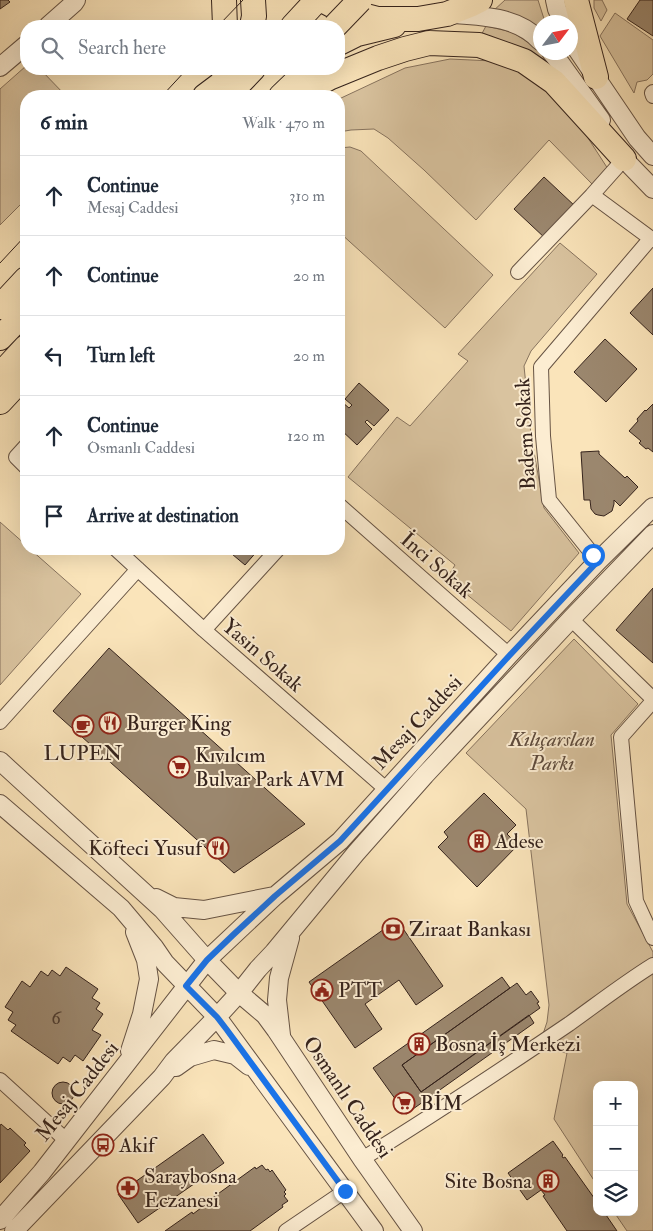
<!DOCTYPE html>
<html lang="en">
<head>
<meta charset="utf-8">
<style>
  :root { --surface:#fff; --page:#f2f2f3; --text:#1f2937; --muted:#747a83; --line:#e0e1e3 }
  body { margin:0; font-family:"IM FELL Double Pica",serif; background:var(--page); color:var(--text) }
  .controls { position:absolute; right:15px; bottom:15px; display:grid; overflow:hidden; border-radius:10px; box-shadow:0 5px 20px #0002 }
  .controls button { width:45px; height:45px; display:grid; place-items:center; padding:0; border:0; border-bottom:1px solid var(--line); background:var(--surface); color:var(--text); font:25px sans-serif }
  .compass { position:absolute; left:533px; top:15px; width:45px; height:45px; border-radius:50%; background:var(--surface); box-shadow:0 5px 20px #0002; rotate:58deg }
  .stop { position:absolute; width:15px; height:15px; margin:-11px; border:4px solid #1a73e8; border-radius:50%; background:#fff }
  .stop.end { background:#1a73e8; border-color:#fff; box-shadow:0 1px 5px #0008 }
  .list { margin:0; padding:0; list-style:none }
  h2 { display:flex; justify-content:space-between; align-items:center; height:65px; margin:0; padding:0 20px; font-size:21px }
  h2 small { font-size:16px; font-weight:400; color:var(--muted) }
  .list li { display:grid; grid-template-columns:32px 1fr auto; gap:15px; align-items:center; box-sizing:border-box; height:80px; padding:0 20px; border-top:1px solid var(--line) }
  .list b { display:block; font-size:19px; white-space:nowrap }
  .list p { margin:0; font-size:16px; white-space:nowrap; color:var(--muted) }
  .list em { font-size:16px; font-style:normal; color:var(--muted) }
  .icon { flex:none; width:28px; height:28px; fill:none; stroke:currentColor; stroke-width:2; stroke-linecap:round; stroke-linejoin:round }
  .map { position:relative; flex:none; width:653px; height:1231px; overflow:hidden }
  .search { position:absolute; background:var(--surface); box-shadow:0 5px 20px #0002; left:20px; top:20px; width:325px; height:55px; display:flex; align-items:center; gap:12px; box-sizing:border-box; padding:0 18px; border-radius:20px; color:var(--muted); font-size:19px }
  .panel { position:absolute; background:var(--surface); box-shadow:0 5px 20px #0002; left:20px; top:90px; width:325px; height:465px; border-radius:20px }
  .map>svg:first-child { display:block }
</style>
</head>
<body>
<div class="map">
<svg width="653" height="1231" viewBox="0 0 653 1231">
  <rect width="100%" height="100%" fill="#fae4ba"/>
  <filter id="stains"><feTurbulence type="fractalNoise" baseFrequency=".004" numOctaves="4"/><feColorMatrix values="0 0 0 0 .2 0 0 0 0 .09 0 0 0 0 .02 0 0 0 .5 -.17"/></filter>
  <radialGradient id="worn" r=".72"><stop offset=".6" stop-color="#630" stop-opacity="0"/><stop offset="1" stop-color="#630" stop-opacity=".3"/></radialGradient>
  <path fill="#d9c39f" stroke="#87735e" d="M505,0h33l7,22h-5v10l-48,-20z
    M594,0h8l5,10 -6,11 -7,-13z
    M615,13l38,27v34l-6,6 -10,2 -3,11 -34,-57z
    M486,26l26,6 28,18v2l3,1 11,15 -75,-29z
    M450,59l43,2 28,9 49,40 38,59 -16,15 -43,-44 -73,80 -52,-50 -36,-32 -14,-9 -23,1 -12,2v-33l66,-31z
    M26,66v3h14l26,27h-40v103l-26,26v-136z
    M350,147l11,4 132,124 -48,53 -106,-96v-84z
    M560,243l37,31 -66,77 -7,15 7,69 13,73 35,45 -68,78 -64,-53 8,-13 -107,-88 49,-60 13,9 58,-65 -10,-7z
    M0,522l26,23v4h4l51,45 -81,91z
    M574,639l64,65 -27,31 16,169 26,48v279h-26l-13,-19h20v-127h-37v100l-43,-66 13,-66 -13,-2 -11,-17 4,-12 2,-17 -23,-196 -60,-56z"/>
  <path fill="#9b876e" stroke="#35231c" d="M0,0h8l2,2 -10,7z
    M640,0h13v36l-26,-17z
    M544,177l32,30 -30,32 -32,-30z
    M653,288v47l-23,-22z
    M605,339l32,30 -31,33 -32,-30z
    M359,383l30,27 -15,16 -7,-6 -2,2 7,7 -15,16 -18,-17v-23l3,-3 7,6 3,-3 -7,-6z
    M653,404v48l-5,-4 -2,1 -7,-6 2,-2 -12,-10 9,-10 -1,-2 8,-9 1,1z
    M599,451v3l26,24 2,-2 11,11 -18,19 -6,-6v4l-2,7 -8,5 -6,-1 -3,-1 -4,-5 -1,-9h-6l-3,-48z
    M226,549h33l-14,16z
    M653,588v75l-37,-33z
    M109,648l196,176 -71,49 -181,-162z
    M484,793l32,32 -9,9 11,11 -41,42 -39,-40 10,-10 -4,-5z
    M397,920l46,66 -27,19 -17,-25 -34,24 17,25 -27,19 -46,-66z
    M66,967l32,22 -6,9 8,5 -4,6 7,5 -11,16 9,5 -18,26 -8,-6 -5,7 -7,-5 -5,7 -47,-33 5,-6 -8,-5 5,-8 -8,-5 17,-26 8,6 11,-16 7,5 4,-6 8,6z
    M502,977l8,11 -108,77 19,27 108,-77 5,8 -128,91 -33,-46z
    M517,983l9,12 5,-4 8,11 -2,1 3,5 -119,84 -19,-27z
    M52 1093a11 11 0 1 1 22 0a11 11 0 1 1-22 0Z
    M1,1124l7,6 2,-2 16,15 -2,2 6,6 -30,32v-57z
    M203,1134l21,29 -86,60 -20,-29z
    M553,1141l10,14 -1,1 1,2 2,-1 32,45v10h7l13,19h-50l-24,-35 2,-1 -4,-5 -14,10 -19,-27z
    M262,1165l4,5 2,-1 2,3 2,-2 14,20 -2,2 2,2 -2,2 4,5 -6,4 1,2 -33,24h-85l27,-19 1,2 12,-9 -1,-1 51,-37 1,2z"/>
  <g fill="none" stroke-linecap="round" stroke-linejoin="round">
    <g stroke="#665344" stroke-width="16">
      <path id="minor" d="M653,92l-1,1 1,3
        M624,159l-32,36 61,45
        M518,272l74,-77
        M26,446l-10,11 10,10
        M339,505l170,150
        M116,549l88,81 182,159
        M598,561l-49,-61 -6,-64 -2,-69 110,-129
        M571,619l82,80
        M204,630l74,-81
        M653,701l-32,36 15,164 17,37
        M0,722l138,-153
        M0,1080l67,61
        M362,1159c70,-43 139,-89 207,-135 28,-20 55,-41 84,-59
        M286,1231l59,-40"/>
    </g>
    <g stroke="#665344" stroke-width="20">
      <path id="tertiary" d="M555,0l2,9 6,13
        M452,14c31,2 67,3 88,27
        M48,26l26,-23 2,-3
        M570,39l67,99 16,18
        M551,52l10,12 40,56
        M0,67l26,-22
        M618,149l6,10 29,30
        M0,761l162,148 45,51 32,33 26,22 11,15 86,129 51,72
        M0,804l121,104 33,39 11,16 52,54 157,214
        M156,898l18,9 30,3 70,-14
        M281,1035l-4,-35 2,-22 11,-40
        M130,1051l12,-37 7,-35 -3,-19 -11,-28
        M176,1067l14,-10 24,-7 21,5 14,11
        M0,1220l42,-48 165,-212 68,-64 65,-55 169,-186 89,-94 55,-54
        M14,1231l148,-154 12,-16 43,-44 22,-24 19,-24 16,-17 82,-99 69,-78 146,-156 82,-85"/>
    </g>
    <g stroke="#35231c" stroke-width="26">
      <path id="trunk" d="M224,0l1,26
        M322,0l17,9 39,10h40l29,-5 25,-10 8,-4
        M576,0l20,77
        M252,26l2,-10 -1,-16
        M293,26l24,-26
        M339,43l18,-9 37,-9
        M205,96l16,-12 10,-15
        M227,96l26,-27
        M281,96l28,-27
        M299,96l8,-6 22,-12 49,-20 27,-9 24,-6 50,2 45,16 30,21 70,77
        M0,307l26,-28
        M0,338l26,-27
        M0,375l26,-28
        M0,402l26,-28"/>
    </g>
    <use href="#minor" stroke="#fcedd2" stroke-width="14"/>
    <use href="#tertiary" stroke="#fcedd2" stroke-width="18"/>
    <use href="#trunk" stroke="#fae4ba" stroke-width="24"/>
    <path stroke="#35231c" stroke-width="1" d="M218,26l25,-26
      M162,96l25,-27
      M0,263l26,-28"/>
    <g stroke="#35231c" stroke-width="26" stroke-linecap="butt">
      <path id="trunk-bridge" d="M335,26l25,-26"/>
    </g>
    <use href="#trunk-bridge" stroke="#fae4ba" stroke-width="24"/>
  </g>
  <g fill="none" stroke-linecap="round" stroke-linejoin="round">
    <path stroke="#1a73e8" stroke-width="6" d="M345,1191l-118,-161 -10,-13 -31,-31 21,-26 26,-25 42,-39 65,-55 169,-185 89,-95 -5,-6"/>
  </g>
  <defs>
    <g id="restaurant-ring" transform="scale(1.125)"><circle r="9.5" fill="#fcedd2" stroke="#8f2418" stroke-width="1.5"/><path d="M-5-6h1v4h1v-4h1v4h1v-4h1v5L-1.5 .5V6h-2V.5L-5-1ZM5-6V6H3V1.5H1.5Q1.5-4 5-6Z" fill="#8f2418"/></g>
    <g id="cafe-ring" transform="scale(1.125)"><circle r="9.5" fill="#fcedd2" stroke="#8f2418" stroke-width="1.5"/><path d="M-5.5-4.5H6V0H3Q3 3.5 0 3.5H-2.5Q-5.5 3.5-5.5 0ZM3-3.2v2h1.7v-2ZM-6 4.5H4V6H-6Z" fill="#8f2418"/></g>
    <g id="supermarket-ring" transform="scale(1.125)"><circle r="9.5" fill="#fcedd2" stroke="#8f2418" stroke-width="1.5"/><path d="M-6-5.5h2.5l.6 2H6L4.5 2H-2.5L-4.4-4H-6ZM-1.5 3.2a1.3 1.3 0 1 0 .1 0ZM3 3.2a1.3 1.3 0 1 0 .1 0Z" fill="#8f2418"/></g>
    <g id="building-ring" transform="scale(1.125)"><circle r="9.5" fill="#fcedd2" stroke="#8f2418" stroke-width="1.5"/><path d="M-4-6H4V6H1V3H-1V6H-4ZM-2.5-4.3h1.7v1.8h-1.7ZM.8-4.3h1.7v1.8H.8ZM-2.5-1h1.7V.8h-1.7ZM.8-1h1.7V.8H.8Z" fill="#8f2418"/></g>
    <g id="bank-ring" transform="scale(1.125)"><circle r="9.5" fill="#fcedd2" stroke="#8f2418" stroke-width="1.5"/><path d="M-6-4H6V4H-6ZM0-2.3a2.3 2.3 0 1 0 0 4.6a2.3 2.3 0 1 0 0-4.6Z" fill="#8f2418"/></g>
    <g id="civic-ring" transform="scale(1.125)"><circle r="9.5" fill="#fcedd2" stroke="#8f2418" stroke-width="1.5"/><path d="M-.6-6.5H3V-4.5H.6V-3L4-1V1h2V6H-6V1h2V-1L-.6-3ZM-1.2 2.5V6h2.4V2.5Z" fill="#8f2418"/></g>
    <g id="bus-ring" transform="scale(1.125)"><circle r="9.5" fill="#fcedd2" stroke="#8f2418" stroke-width="1.5"/><path d="M-5-6H5V4H4V6H2V4H-2V6H-4V4H-5ZM-3.5-4V0h7V-4ZM-3.5 1.2v1.5H-2V1.2ZM2 1.2v1.5H3.5V1.2Z" fill="#8f2418"/></g>
    <g id="pharmacy-ring" transform="scale(1.125)"><circle r="9.5" fill="#fcedd2" stroke="#8f2418" stroke-width="1.5"/><path d="M-2-6h4v4h4v4h-4v4h-4v-4h-4v-4h4Z" fill="#8f2418"/></g>
  </defs>
  <g fill-rule="evenodd">
    <use href="#restaurant-ring" x="110" y="723"/>
    <use href="#cafe-ring" x="83" y="726"/>
    <use href="#supermarket-ring" x="179" y="767"/>
    <use href="#building-ring" x="479" y="841"/>
    <use href="#restaurant-ring" x="218" y="848"/>
    <use href="#bank-ring" x="393" y="929"/>
    <use href="#civic-ring" x="322" y="990"/>
    <use href="#building-ring" x="419" y="1044"/>
    <use href="#supermarket-ring" x="404" y="1103"/>
    <use href="#bus-ring" x="103" y="1145"/>
    <use href="#building-ring" x="548" y="1181"/>
    <use href="#pharmacy-ring" x="128" y="1188"/>
  </g>
  <g text-anchor="middle" stroke-width="4" stroke-linejoin="round" paint-order="stroke">
    <g font-size="19" fill="#4e3c30">
      <text x="56" y="1024">6</text>
    </g>
    <g font-size="21" fill="#35231c" stroke="#fcedd2">
      <text transform="translate(525 434) rotate(-93)" y="7">Badem Sokak</text>
      <text transform="translate(437 565) rotate(41)" y="7">İnci Sokak</text>
      <text transform="translate(263 655) rotate(41)" y="7">Yasin Sokak</text>
      <text transform="translate(417 722) rotate(-47)" y="7">Mesaj Caddesi</text>
      <text transform="translate(77 1091) rotate(-52)" y="7">Mesaj Caddesi</text>
      <text transform="translate(348 1097) rotate(56)" y="7">Osmanlı Caddesi</text>
    </g>
    <g font-size="21" fill="#35231c" stroke="#fcedd2" text-anchor="start">
      <text x="126" y="730">Burger King</text>
      <text x="83" y="760" text-anchor="middle">LUPEN</text>
      <text x="195" y="762">Kıvılcım<tspan x="195" dy="24">Bulvar Park AVM</tspan></text>
      <text x="495" y="848">Adese</text>
      <text x="202" y="855" text-anchor="end">Köfteci Yusuf</text>
      <text x="409" y="936">Ziraat Bankası</text>
      <text x="338" y="997">PTT</text>
      <text x="435" y="1051">Bosna İş Merkezi</text>
      <text x="420" y="1110">BİM</text>
      <text x="119" y="1152">Akif</text>
      <text x="144" y="1183">Saraybosna<tspan x="144" dy="24">Eczanesi</tspan></text>
      <text x="532" y="1188" text-anchor="end">Site Bosna</text>
    </g>
    <g font-size="21" font-style="italic" fill="#5e4b3d" stroke="#fcedd2">
      <text x="552" y="746">Kılıçarslan<tspan x="552" dy="24">Parkı</tspan></text>
    </g>
  </g>
  <rect width="100%" height="100%" filter="url(#stains)"/>
  <rect width="100%" height="100%" fill="url(#worn)"/>
</svg>
<div class="controls">
<button>+</button>
<button>−</button>
<button><svg class="icon" aria-label="layers" viewBox="0 0 24 24"><path d="M12 4l9 5-9 5-9-5zM3 14l9 5 9-5"/></svg></button>
</div>
<svg class="compass" viewBox="-18 -18 36 36"><path d="M0-13l5 13h-10z" fill="#e53935"/><path d="M0 13l5-13h-10z" fill="#747a83"/></svg>
<div class="stop" style="left:593px;top:555px"></div>
<div class="stop end" style="left:345px;top:1191px"></div>
<div class="search"><svg class="icon" aria-label="search" viewBox="0 0 24 24"><circle cx="10" cy="10" r="6"/><path d="M15 15l6 6"/></svg>Search here</div>
<section class="panel">
<h2>6 min<small>Walk · 470 m</small></h2>
<ul class="list">
<li><svg class="icon" aria-label="ahead" viewBox="0 0 24 24"><path d="M12 20V5M6 11l6-6 6 6"/></svg><div><b>Continue</b><p>Mesaj Caddesi</p></div><em>310 m</em></li>
<li><svg class="icon" aria-label="ahead" viewBox="0 0 24 24"><path d="M12 20V5M6 11l6-6 6 6"/></svg><div><b>Continue</b></div><em>20 m</em></li>
<li><svg class="icon" aria-label="left" viewBox="0 0 24 24"><path d="M17 20v-9H6M10 6l-5 5 5 5"/></svg><div><b>Turn left</b></div><em>20 m</em></li>
<li><svg class="icon" aria-label="ahead" viewBox="0 0 24 24"><path d="M12 20V5M6 11l6-6 6 6"/></svg><div><b>Continue</b><p>Osmanlı Caddesi</p></div><em>120 m</em></li>
<li><svg class="icon" aria-label="arrive" viewBox="0 0 24 24"><path d="M6 21V4h12l-3 4 3 4H6"/></svg><div><b>Arrive at destination</b></div></li>
</ul>
</section>
</div>
</body>
</html>
